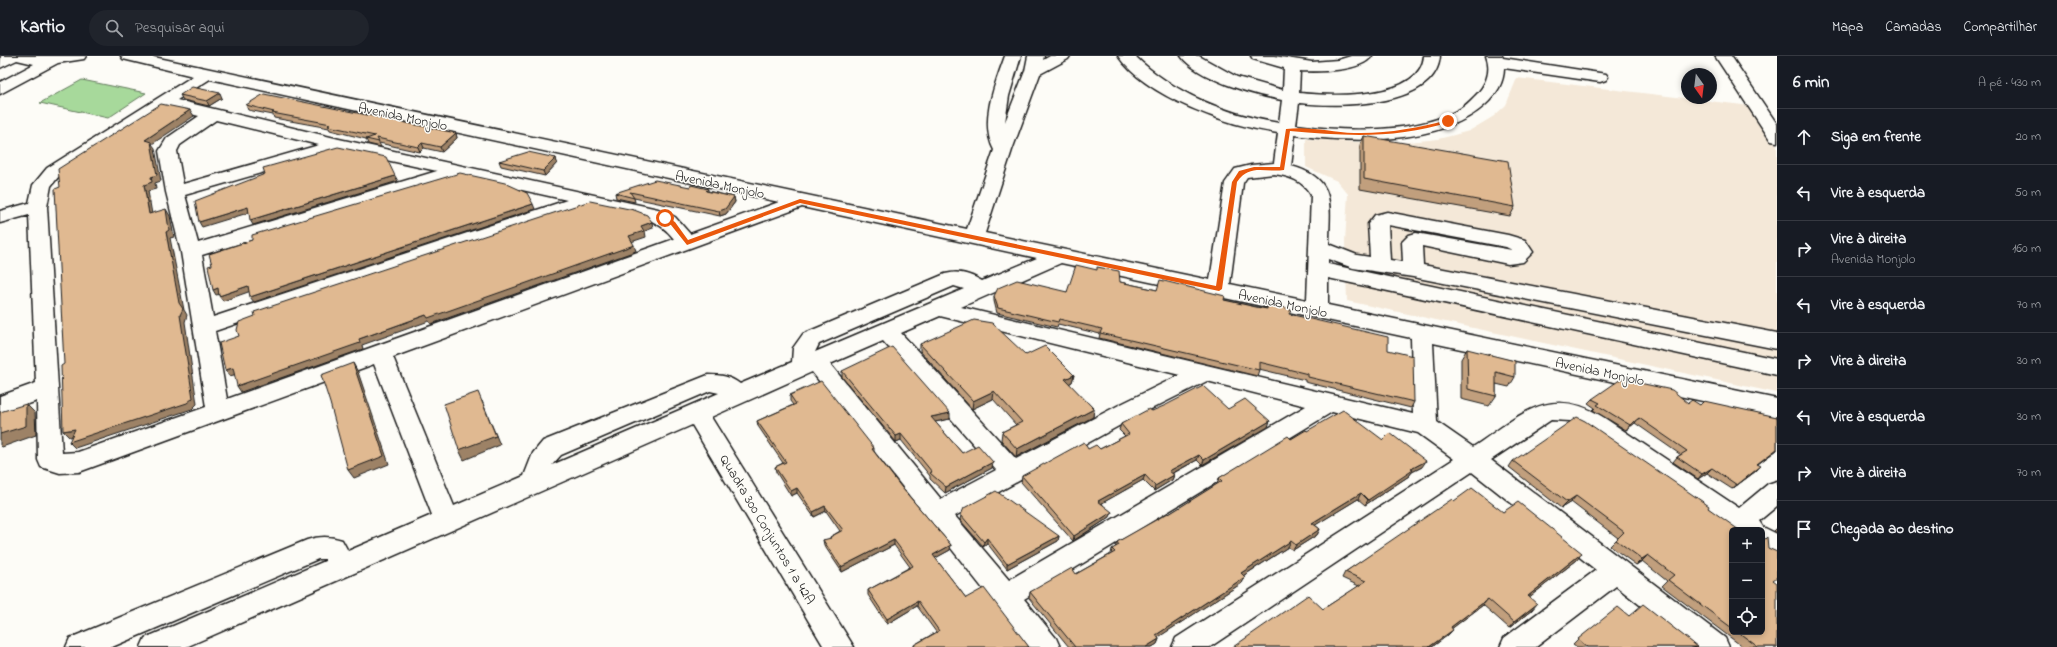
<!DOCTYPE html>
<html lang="pt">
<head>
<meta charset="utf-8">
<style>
  :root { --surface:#171b24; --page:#20242c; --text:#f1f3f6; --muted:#9ea1a6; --line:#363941 }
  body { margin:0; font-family:"Indie Flower",sans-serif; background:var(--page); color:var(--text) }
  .controls { position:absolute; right:12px; bottom:12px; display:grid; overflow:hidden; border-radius:6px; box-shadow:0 2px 6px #0003 }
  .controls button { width:36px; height:36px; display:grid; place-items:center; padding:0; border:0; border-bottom:1px solid var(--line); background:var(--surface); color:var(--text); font:20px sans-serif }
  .compass { position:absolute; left:1681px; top:12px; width:36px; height:36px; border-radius:50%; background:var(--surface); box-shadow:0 2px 6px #0003; rotate:166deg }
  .stop { position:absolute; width:12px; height:12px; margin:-9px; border:3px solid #ea580c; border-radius:50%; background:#fff }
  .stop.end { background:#ea580c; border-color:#fff; box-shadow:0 1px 4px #0008 }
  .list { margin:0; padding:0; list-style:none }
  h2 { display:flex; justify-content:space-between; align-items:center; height:52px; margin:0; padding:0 16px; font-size:17px }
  h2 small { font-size:13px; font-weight:400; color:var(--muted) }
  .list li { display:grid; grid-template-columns:26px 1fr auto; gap:12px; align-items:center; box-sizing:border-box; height:56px; padding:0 16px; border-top:1px solid var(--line) }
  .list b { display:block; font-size:15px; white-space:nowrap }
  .list p { margin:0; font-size:13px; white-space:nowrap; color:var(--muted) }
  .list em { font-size:13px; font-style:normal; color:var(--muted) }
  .icon { flex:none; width:22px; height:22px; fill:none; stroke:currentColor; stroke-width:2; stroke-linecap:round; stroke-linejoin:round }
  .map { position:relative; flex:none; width:1777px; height:591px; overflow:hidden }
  header { display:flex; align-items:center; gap:24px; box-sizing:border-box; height:56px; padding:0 20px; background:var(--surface); border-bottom:1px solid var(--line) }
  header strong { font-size:19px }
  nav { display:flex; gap:22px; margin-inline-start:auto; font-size:14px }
  .search { width:280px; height:36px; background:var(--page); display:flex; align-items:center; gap:10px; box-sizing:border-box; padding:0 14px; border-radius:22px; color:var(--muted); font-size:15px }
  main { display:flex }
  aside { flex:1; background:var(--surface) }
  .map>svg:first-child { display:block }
</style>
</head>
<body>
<header>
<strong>Kartio</strong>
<div class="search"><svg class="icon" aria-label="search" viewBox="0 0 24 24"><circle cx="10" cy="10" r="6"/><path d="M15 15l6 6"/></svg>Pesquisar aqui</div>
<nav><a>Mapa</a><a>Camadas</a><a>Compartilhar</a></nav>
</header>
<main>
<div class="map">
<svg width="1777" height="591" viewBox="0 0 1777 591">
  <rect width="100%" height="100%" fill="#fdfcf7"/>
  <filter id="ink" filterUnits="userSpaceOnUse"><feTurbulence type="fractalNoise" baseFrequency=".025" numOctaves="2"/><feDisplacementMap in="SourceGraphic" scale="8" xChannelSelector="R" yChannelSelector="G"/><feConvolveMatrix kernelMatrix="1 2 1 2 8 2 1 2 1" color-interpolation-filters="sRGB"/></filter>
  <g filter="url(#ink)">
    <path fill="#f4e8d8" d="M1517,22l234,28 26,39v248l-430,-92 -2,-60 3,-47 -11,-13 -31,-14v-28l84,5 48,-5 16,-4 15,-4 25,-15 12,-11z"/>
    <path fill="#a7d99b" stroke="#627a5c" d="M82,24l64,13 -38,25 -68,-15z"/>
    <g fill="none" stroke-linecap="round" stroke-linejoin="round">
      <g stroke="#1c1c1c" stroke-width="3">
        <path id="minor" d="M121,0h28l818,173 27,-79c-15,-28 1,-66 11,-94h16l-12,40 -4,26 20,-51 3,-15h16l-1,4 7,-4h20l-2,3 -28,15 -28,76 -27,83 225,47 15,-97 10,-14 16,-4 23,-2 4,-30c-49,-7 -131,-35 -160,-77h17c38,37 92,59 144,67l3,-23c-27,-5 -85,-21 -101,-44h18l38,21 46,13 1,-22 -31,-9 -2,-3h23l38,6 26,-2 13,-4h21c-11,16 -55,16 -72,15l-1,22c31,3 121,8 125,-37h16c-4,53 -105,51 -141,47l-3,22c49,7 120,9 164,-16 5,-3 10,-8 14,-12 12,-11 18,-26 12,-41h16l1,2 103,16 2,3 -2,3 -6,2 -96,-14c0,15 -8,27 -19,37 -44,40 -134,38 -190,30l-4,31c47,13 38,39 38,78l28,11 13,2 -2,-33 7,-9 12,-3 121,23 17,5 8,12 -10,10 -15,2 -86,-18 1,19 354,68v16l-364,-72 -60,-9 -25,-9v5l449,95v16l-449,-97v27l449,94v18l-344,-74 4,79 36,25c46,-30 75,-64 130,-30l136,91 29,-24 9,-3v25l-18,15 4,6 14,7v26l-15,-7v-23l-30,1 -151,-105 -11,-5 -19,-1 -60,40 234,178 4,9h-36l-77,-61 -80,61h-36l4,-9 92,-68 -124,-98 -262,175h-38l4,-9 278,-179 -36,-26 -86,-21 -308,187 32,39 4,9h-31l-217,-275 -101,45 143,230h-30l-132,-222 -506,222h-45l4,-9 180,-77v-2h-7l-206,88h-46l4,-9 237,-98c12,-4 23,-4 35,0l6,11 84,-36 -58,-151 -295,108 -19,1 -19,-6 -3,-7 -1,-59 -37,13v-18l36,-13 -7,-168 -29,8v-12l29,-8 4,-18 14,-17 146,-92 -70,-17zM210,23l569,123 -89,32 -15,-17 -17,-8 -319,-70 -162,-39zM166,52l33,8 -32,22 -8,13 7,41 15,60 25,155 -128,45 -16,1 -15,-246 4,-21 8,-10zM216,64l103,25 -136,39 -6,-33 3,-6zM340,94l97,21 -239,72 -13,-48zM1274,118c16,2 29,7 37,21l-4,105 -77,-16 13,-101 4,-6zM459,120l108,24 -354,117 -11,-62zM589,149c30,7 66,8 85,34l-447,160 -12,-68zM802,151l235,51 -55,23c-12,-7 -23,-11 -37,-7l-142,60 -10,14 -1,14 -52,22c-11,-8 -18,-9 -32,-9l-165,66 -10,12 -9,23 -70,30 -61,-149zM1388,169l118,22 6,3 -96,-17 -7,2 -7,7 1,20 -13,-2zM1061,207l350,75 2,76 -452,-107zM954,230l10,3 -149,63 4,-8zM940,260l240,59 -61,30 -103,54 -115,-126zM883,285l113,129 -55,29 -111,-135zM1207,325l99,25 -297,174 -54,-64 180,-99zM710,335l9,2 -167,72 9,-10z
          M1715,0h16l46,68v18l-6,-1z"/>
      </g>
      <g stroke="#1c1c1c" stroke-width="3">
        <path id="major" d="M1,0h85l-2,3 -26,4 -58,31v-12l34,-18 -17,-4 -17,8z"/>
      </g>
      <use href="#minor" fill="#fdfcf7" fill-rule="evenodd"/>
      <use href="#major" fill="#fdfcf7" fill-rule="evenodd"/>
    </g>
    <path fill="#c19f7d" stroke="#1c1c1c" d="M180,39l42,3 -13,8 -26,-6z
      M246,49l210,28 1,5 -15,14 -18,-4 -4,4 -41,-9 2,4 -13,-3 -2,-5 -36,-9 -1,-2 -55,-10 -1,-3 -25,-5z
      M1364,80l151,71 -5,9 -150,-27v-44z
      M556,102l1,5 -12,13 -44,-10 -2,-5z
      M690,131l18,2v2l26,6 1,5 -9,12 -6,2 -86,-18 1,4 -19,-4 -1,-5z
      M1120,226l37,8 67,10 32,7 10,1 2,-4 21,10 99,36 26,52 -3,6 -106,-26v-2l-46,-11v1l-2,6 -158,-38 1,-4 -42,-10 -1,3 -60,-14 -3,-12v-5l73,-4z
      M920,288l106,11 48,20 -2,7 -3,2 25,25 -1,8 -77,40 -15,-17 1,-8 14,-7 -23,-26 -21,10 -52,-58z
      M1467,293l48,28 -6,10 -13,-3v12l-7,10 -28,-7v-40z
      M842,315l108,48 -15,3 27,31 31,9 -1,6 -47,25 -15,-14v-3l-29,-36 -5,2 -54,-65z
      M790,339l84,53v4l28,36 49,57 -1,5 -15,8 31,40 63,49h-115v-2l22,-13 -19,-26 -30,18 -19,-29v-5l42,-23 -16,-22 -52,27 -18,-27 -1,-5 7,-1v-2l10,-6 -14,-20 -12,6 -17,-24 -6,3 -15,-24 -1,-5 8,-4 -25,-37 -1,-5 36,-16 -3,-4z
      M1592,343l96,4 89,14v33l-19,14 -2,7 -24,18 -25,-16 -9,6 -25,-17 4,-5 4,-2 -46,-32 -9,7 -33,-20 2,-2 -7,-5z
      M1228,353l40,18 -66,38 -5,-5 -25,14 2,1 -2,5 -18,11 -11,-11 -41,23 8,14 -37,24 -52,-59 1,-6 66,-27h12l25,-13 -6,-6 2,-6 31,-13z
      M1307,375l76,9 39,27 -10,5 -3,4 -44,29 -7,-6 -43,26 5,4 -3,6 -24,15 -5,-3 -45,29 2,1 -3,6 -84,54 1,2 -2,5 -5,3h-83l-40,-49 1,-6 46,-18 35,-20 1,-5 3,-1 2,-6 52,-28 49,-30 -1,-1 2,-5 72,-39z
      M1513,405l195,47 24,22v102h30l6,-84 5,32 4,67h-34l-81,-61 5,-5 -25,-20 -6,4 -26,-19 8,-8 -47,-36 -10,6 -52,-41z
      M1454,445l49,11 74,48 -48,37 3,13 -23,18 -26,-23 -31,23 -4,7 -16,12h-199l90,-38 36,-23 -17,-8 3,-6z
      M961,459l98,21 -1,5 -51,28 -20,-26 -4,3 -23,-26z
      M1777,472v5l-3,-2z
      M1629,560l69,31h-121l-4,-3 5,-5z"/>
    <path fill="#9d8266" stroke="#1c1c1c" d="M220,37l2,5 -13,8 -2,-5z
      M190,54l4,6 -42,28 3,4 6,33 -6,2 1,6 -8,2 5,29 -4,-6 -5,-29 1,-45z
      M456,77l1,5 -15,14 -2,-5z
      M422,87l2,5 -4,4 -2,-5z
      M556,102l1,5 -12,13 -2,-5z
      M395,120l3,5 -145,44 -3,-5z
      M734,141l1,5 -9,12 -6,2 -1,-5z
      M533,148l2,5 -281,93 -4,-5z
      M248,151l3,5 -49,15 -3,-5z
      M166,153l4,7 4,21 -4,1 14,72 3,5 -2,7 12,82 -5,5 -117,39 -6,-6 111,-127 -14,-83z
      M652,166l1,6 -8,3 1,6 -15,5 -2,-6 12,-10z
      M634,189l2,6 -205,73 -2,-3 -67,24 1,4 -122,43 -4,-6 122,-47 67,-24z
      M248,230l3,5 -28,10 -4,-5z
      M218,232l3,6 -5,1 -3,-5z
      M353,307l5,9 31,92 -35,14 -6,-8z
      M233,312l4,6 -7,2 -5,-6z
      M1074,319l-2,7 -9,5 2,-8z
      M994,335l-1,8 -21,10 1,-8z
      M482,345l18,44 -36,15 -5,-10z
      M26,348l9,9 1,22 -34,12 -2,-2v-11z
      M1094,353l-1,8 -77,40 1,-8z
      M950,357v6l-20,4 1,-6z
      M1639,362l-4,5 -9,7 4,-5z
      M1270,365l-2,6 -66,38 2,-5z
      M75,373l6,6 -12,2 -6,-6z
      M901,378v6l-5,2v-6z
      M1777,393v1l-25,18 5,-4z
      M1199,399l-2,5 -30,16 2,-5z
      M1426,405l-4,6 -10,5 -3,4 -44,29 3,-5 43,-31z
      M993,406l-1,6 -47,25 1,-6z
      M1761,410l-5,5 -24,18 5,-4z
      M1712,412l-5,5 -9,6 4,-5z
      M1145,419l-2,5 -46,26 1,-5z
      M1174,419l-2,5 -18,11 1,-5z
      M797,432v5l-6,3v-5z
      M1361,437l-3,6 -49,30 3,-6z
      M1576,440l-5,6 -10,6 6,-6z
      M825,450l1,5 -12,6 -1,-5z
      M1112,456l-2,5 -37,24 1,-5z
      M1320,473l-3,6 -24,15 3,-5z
      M1059,480l-1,5 -51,28v-5z
      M987,482v5l-4,3 1,-4z
      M894,484v5l-52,27 -1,-5z
      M1291,485l-3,6 -50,32 3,-6z
      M951,489l-1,5 -18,10 1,-5z
      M1582,497l-5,7 -54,42 5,-6z
      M1648,499l-6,6 -6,4 6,-6z
      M1245,521l-3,6 -88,57 2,-5z
      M1488,543l-5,6 -37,28 5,-6z
      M918,545l-1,5 -30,18v-5z
      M1537,548l-5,6 -23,18 5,-6z
      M1453,574l-5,5 -16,12h-3z
      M1159,583l-2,5 -5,3h-6z"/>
    <path fill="#e0b991" stroke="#1c1c1c" d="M192,31l28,6 -13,8 -27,-6z
      M264,38l192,39 -16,14 -18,-4 -4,4 -41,-9 2,4 -13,-3 9,-3 -47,-10 3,-2 -59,-11 2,-1 -28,-7z
      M161,48l29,6 -45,30 6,2 6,33 -6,2 1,5 -8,3 5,29 17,-5 3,21 -3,2 13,71 4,6 -3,6 13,83 -6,5 -118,39 6,-13 -12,2 -2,-65 3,-2 -9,-175 5,-2 -2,-18z
      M1364,80l144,25 7,46 -151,-28z
      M338,91l48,10 9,19 -145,44 -2,-13 -49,15 -4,-21 70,-27 -2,-6z
      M528,96l28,6 -13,13 -44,-10z
      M460,117l45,10 22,10 6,11 -283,93 -2,-11 -29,10 -1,-8 -5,2 -5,-24 4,-1 -3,-11 43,-14v-5z
      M655,124l35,7 1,-2 17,4 -2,2 28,6 -9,12 -6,2 -89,-19 4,6 -19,-5z
      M590,145l44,9 13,5 5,7 -11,4 3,5 -15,5 5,9 -206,73 -2,-3 -67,24 1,4 -123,43 -4,-18 -8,2 -6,-27 20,-7 -2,-6 2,-8 16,-6 -1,-4z
      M1076,209l21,5v-3l22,4 1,11 37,8 3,-10 65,16 -1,4 32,7 11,2 1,-5 23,5 -2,5 99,23v13l25,6 1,46 -106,-25v-3l-49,-12v8l-159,-37 2,-4 -43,-10 -1,3 -60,-14 -4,-12 4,-8 19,-8 50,12z
      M974,264l18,3 34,32 19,-9 29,29 -9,4 29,30 -77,40 -15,-17 20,-10 -28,-31 -21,10 -53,-57z
      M892,291l58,66 -19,4 31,36 16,-8 15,17 -47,25 -16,-14 2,-1 -31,-38 -5,2 -54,-65z
      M1467,293l48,12v16l-19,-5v24l-28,-7z
      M353,307l31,93 -36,14 -18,-67 -9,-28z
      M1621,323l51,11 16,13 4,-3 8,5 4,-4 73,16v32l-20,15 4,2 -24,19 -25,-17 -10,6 -25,-17 10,-6 -48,-33 -9,7 -33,-20 3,-2 -8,-4z
      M821,325l53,67 -2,1 30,39 49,57 -18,10 33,43 18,-10 45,59h-114l-1,-2 25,-14 -21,-30 -31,18 -19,-29 45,-24 -19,-26 -53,27 -18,-27 8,-2 -1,-1 13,-7 -18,-24 -12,6 -16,-24 -6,3 -16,-24 11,-5 -29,-41 39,-17 -6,-9z
      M1203,330l25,23 17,-10 25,22 -66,39 -5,-5 -30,16 5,4 -19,11 -10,-11 -47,26 14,11 -38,24 -52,-60 62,-34 4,7 8,-4 4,4 29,-15 -8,-10 28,-15 3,2 14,-6z
      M478,336l18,44 -37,14 -15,-46z
      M26,348v22l-26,8v-22z
      M1343,354l40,30 7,-7 36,28 -15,8 2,1 -45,30 -7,-7 -49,30 8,6 -24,16 -5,-4 -50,32 4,4 -89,58 3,4 -13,8h-71l-45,-55 42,-24 4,6 39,-22 -3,-3 7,-4 -2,-3 51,-29 1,1 53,-33 -3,-3 69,-42 3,3 15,-9 1,1z
      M1577,361l8,4 124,85 -1,2 31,22h-7v98l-64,-48 6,-5 -26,-20 -6,4 -26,-19 8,-8 -48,-36 -9,6 -54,-41z
      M1472,432l31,24 15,-10 64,51 -54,43 9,8 -23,18 -26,-23 -37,28 2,3 -24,17h-196l75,-52 15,14 43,-28 -21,-9 107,-73 2,2z
      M996,435l63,45 -52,28 -20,-26 -3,4 -23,-27 3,-7z
      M1767,481l1,11 9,4v25l-4,3 4,3v64h-19l-20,-15h24v-90z
      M1643,548l55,43h-111l-9,-8 40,-32 11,9z"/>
  </g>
  <path fill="#ea580c" d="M1448,64l2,2c-53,17 -105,14 -160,9l-6,39c-19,3 -34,-7 -47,12l-15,107 -3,2 -419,-88 -113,42 -16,-20 -8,-7 4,-1 8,5 13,18 112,-41 416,87 16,-104 7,-11 15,-4h26l6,-38c22,-3 46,3 68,4 32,1 63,-5 94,-13z"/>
  <g text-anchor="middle" stroke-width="3" stroke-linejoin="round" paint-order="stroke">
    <g font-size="14" fill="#1c1c1c" stroke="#fdfcf7">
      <text transform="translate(403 60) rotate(12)" y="5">Avenida Monjolo</text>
      <text transform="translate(720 128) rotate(12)" y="5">Avenida Monjolo</text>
      <text transform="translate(1283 247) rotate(12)" y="5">Avenida Monjolo</text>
      <text transform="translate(1600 315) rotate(12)" y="5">Avenida Monjolo</text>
      <text transform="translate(768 473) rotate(59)" y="5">Quadra 300 Conjuntos 1 a 42A</text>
    </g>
  </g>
</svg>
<div class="controls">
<button>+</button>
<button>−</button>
<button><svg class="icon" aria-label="locate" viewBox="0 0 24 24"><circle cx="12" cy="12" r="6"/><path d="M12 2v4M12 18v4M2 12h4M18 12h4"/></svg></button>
</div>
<svg class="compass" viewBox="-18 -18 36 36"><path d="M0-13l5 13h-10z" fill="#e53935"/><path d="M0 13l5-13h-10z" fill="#9ea1a6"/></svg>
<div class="stop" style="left:665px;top:162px"></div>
<div class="stop end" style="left:1448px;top:65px"></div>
</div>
<aside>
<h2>6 min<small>A pé · 430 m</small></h2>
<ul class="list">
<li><svg class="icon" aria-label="ahead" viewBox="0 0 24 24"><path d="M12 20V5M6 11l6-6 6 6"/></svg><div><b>Siga em frente</b></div><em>20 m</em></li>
<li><svg class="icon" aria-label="left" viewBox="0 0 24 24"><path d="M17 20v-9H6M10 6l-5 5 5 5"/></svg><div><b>Vire à esquerda</b></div><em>50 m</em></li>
<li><svg class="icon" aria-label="right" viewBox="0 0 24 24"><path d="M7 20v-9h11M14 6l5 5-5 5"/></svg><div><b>Vire à direita</b><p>Avenida Monjolo</p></div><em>160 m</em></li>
<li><svg class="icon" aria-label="left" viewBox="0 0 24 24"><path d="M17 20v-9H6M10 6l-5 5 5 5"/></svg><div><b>Vire à esquerda</b></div><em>70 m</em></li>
<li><svg class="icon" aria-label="right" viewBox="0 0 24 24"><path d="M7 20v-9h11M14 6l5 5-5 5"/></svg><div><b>Vire à direita</b></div><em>30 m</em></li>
<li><svg class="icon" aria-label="left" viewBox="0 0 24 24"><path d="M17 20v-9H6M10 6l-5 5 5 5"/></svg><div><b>Vire à esquerda</b></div><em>30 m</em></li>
<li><svg class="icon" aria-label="right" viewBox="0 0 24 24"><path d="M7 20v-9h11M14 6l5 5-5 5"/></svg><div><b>Vire à direita</b></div><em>70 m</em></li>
<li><svg class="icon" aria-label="arrive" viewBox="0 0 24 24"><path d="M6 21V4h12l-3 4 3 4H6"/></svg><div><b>Chegada ao destino</b></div></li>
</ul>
</aside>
</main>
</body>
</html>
